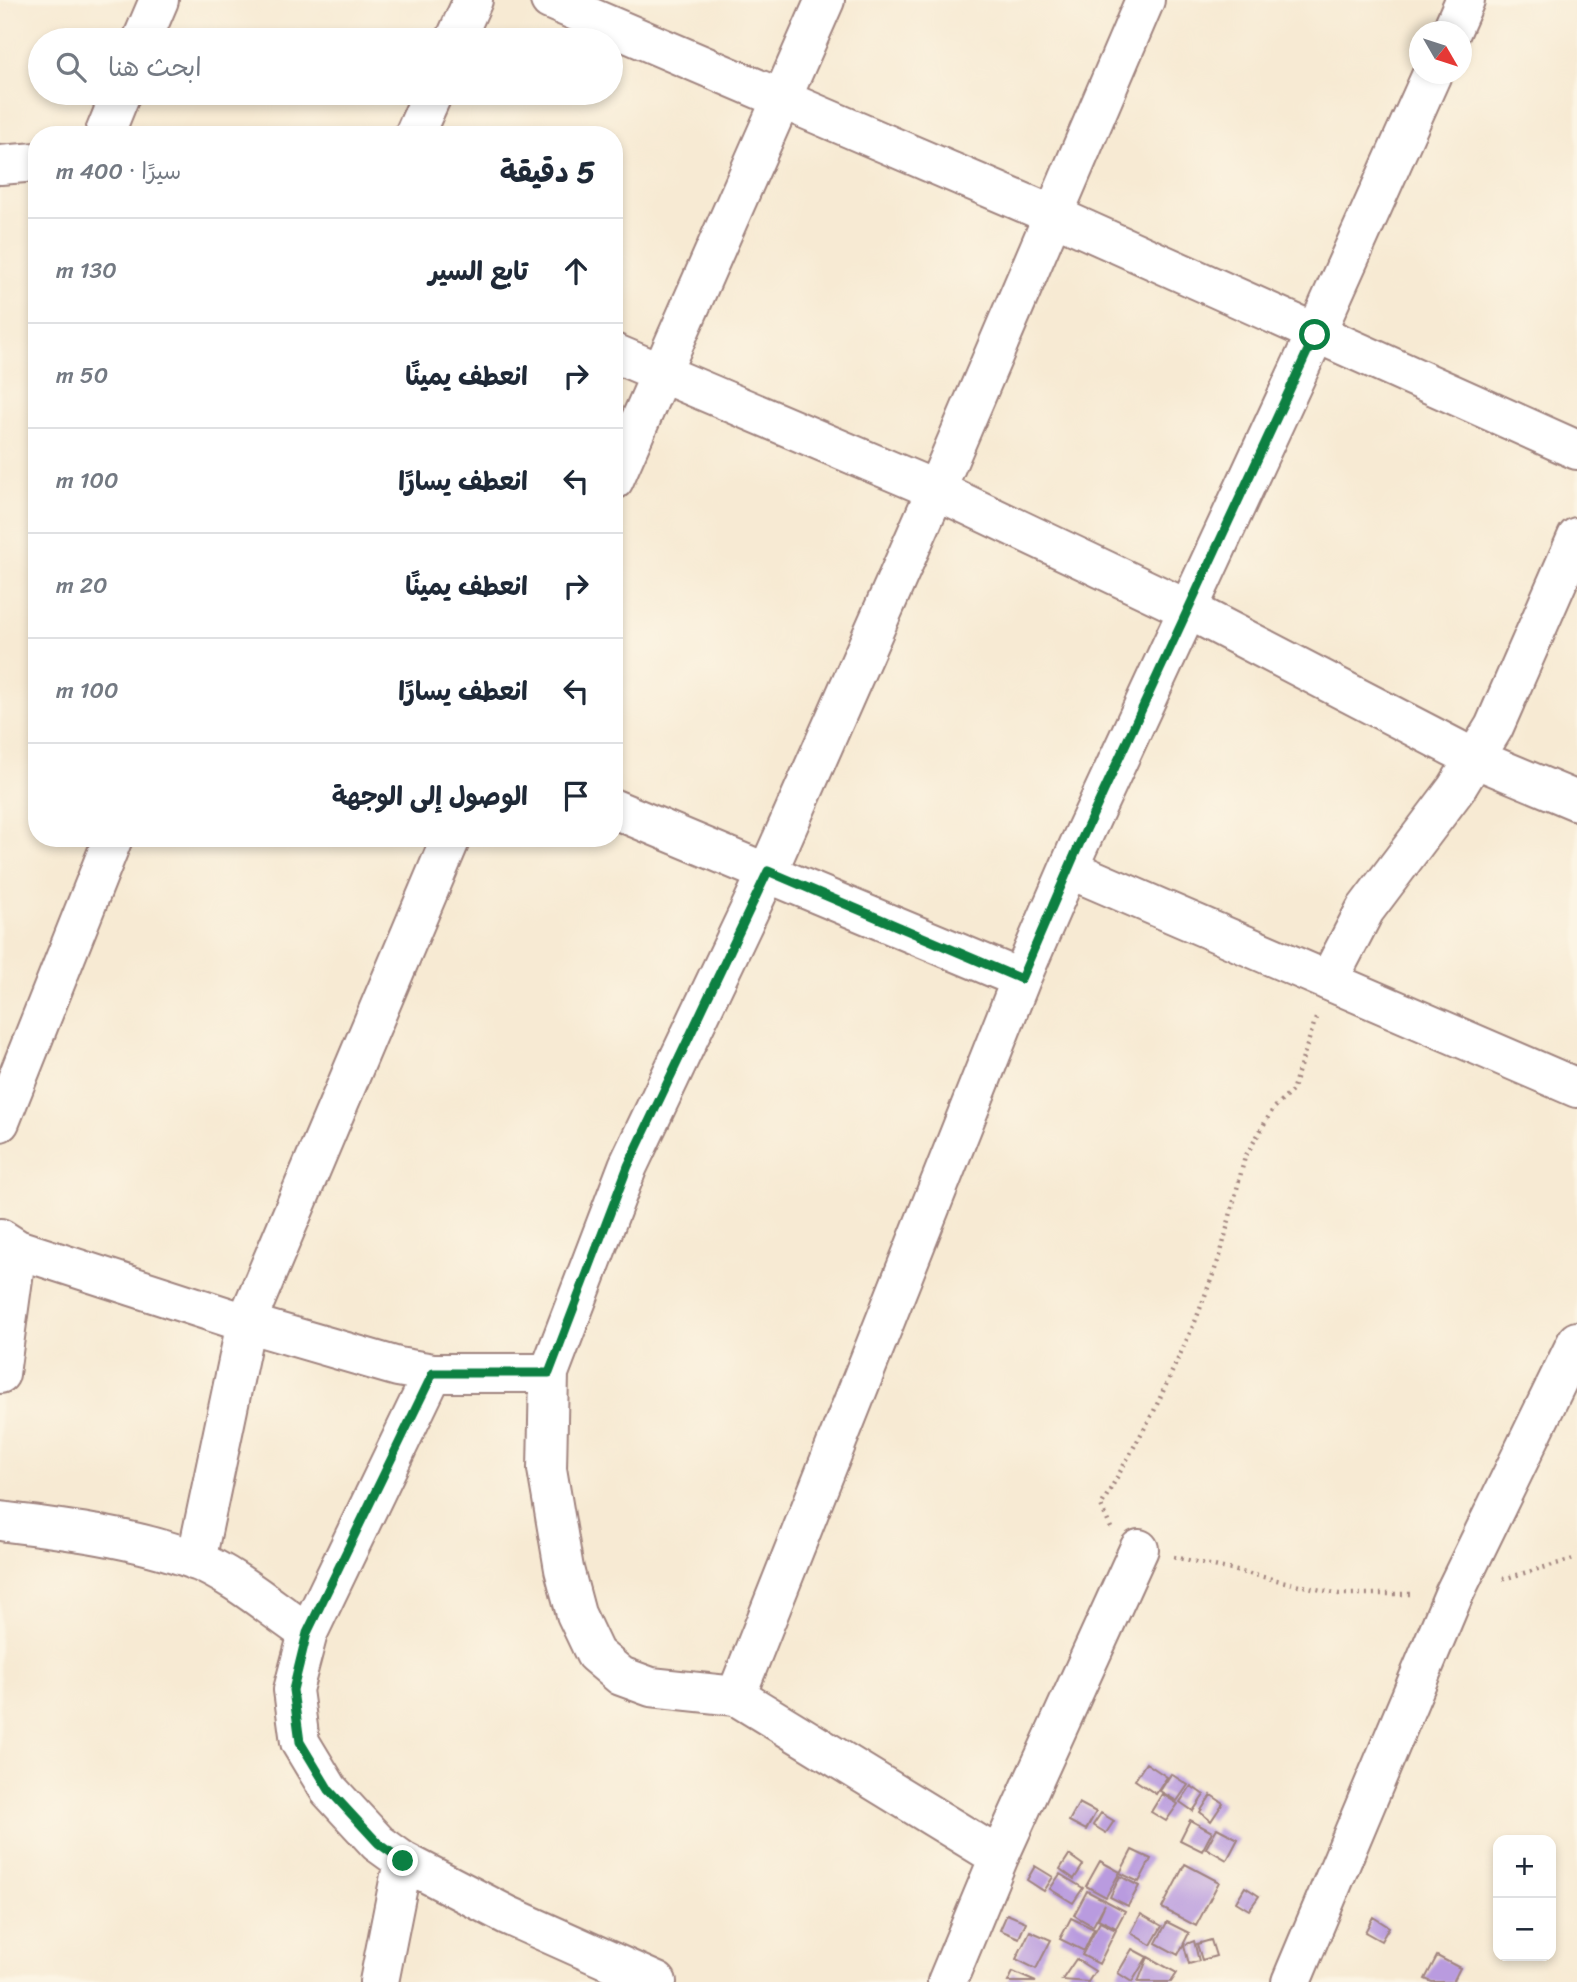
<!DOCTYPE html>
<html lang="ar">
<head>
<meta charset="utf-8">
<style>
  :root { --surface:#fff; --page:#f2f2f3; --text:#1f2937; --muted:#747a83; --line:#e0e1e3 }
  body { margin:0; font-family:Sriracha,"Playpen Sans Arabic",sans-serif; background:var(--page); color:var(--text); direction:rtl }
  .controls { position:absolute; right:21px; bottom:21px; display:grid; overflow:hidden; border-radius:14px; box-shadow:0 4px 10px #0003 }
  .controls button { width:63px; height:63px; display:grid; place-items:center; padding:0; border:0; border-bottom:2px solid var(--line); background:var(--surface); color:var(--text); font:35px sans-serif }
  .compass { position:absolute; left:1409px; top:21px; width:63px; height:63px; border-radius:50%; background:var(--surface); box-shadow:0 4px 10px #0003; rotate:129deg }
  .stop { position:absolute; width:21px; height:21px; margin:-16px; border:5px solid #0b8043; border-radius:50%; background:#fff }
  .stop.end { background:#0b8043; border-color:#fff; box-shadow:0 2px 7px #0008 }
  .list { margin:0; padding:0; list-style:none }
  h2 { display:flex; justify-content:space-between; align-items:center; height:91px; margin:0; padding:0 28px; font-size:30px }
  h2 small { font-size:23px; font-weight:400; color:var(--muted) }
  .list li { display:grid; grid-template-columns:46px 1fr auto; gap:21px; align-items:center; box-sizing:border-box; height:105px; padding:0 28px; border-top:2px solid var(--line) }
  .list b { display:block; font-size:26px; white-space:nowrap }
  .list em { font-size:23px; font-style:normal; color:var(--muted) }
  .icon { flex:none; width:38px; height:38px; fill:none; stroke:currentColor; stroke-width:2; stroke-linecap:round; stroke-linejoin:round }
  .map { position:relative; flex:none; width:1577px; height:1982px; overflow:hidden; direction:ltr }
  .search { position:absolute; background:var(--surface); box-shadow:0 4px 10px #0003; left:28px; top:28px; width:595px; height:77px; display:flex; align-items:center; gap:18px; box-sizing:border-box; padding:0 24px; border-radius:38px; color:var(--muted); font-size:26px }
  .panel { position:absolute; background:var(--surface); box-shadow:0 4px 10px #0003; left:28px; top:126px; width:595px; height:721px; border-radius:28px; direction:rtl }
  .map>svg:first-child { display:block }
</style>
</head>
<body>
<div class="map">
<svg width="1577" height="1982" viewBox="0 0 1577 1982">
  <rect width="100%" height="100%" fill="#fcf5e5"/>
  <filter id="ink" filterUnits="userSpaceOnUse"><feTurbulence type="fractalNoise" baseFrequency=".0143" numOctaves="2"/><feDisplacementMap in="SourceGraphic" scale="14" xChannelSelector="R" yChannelSelector="G"/><feConvolveMatrix kernelMatrix="1 2 1 2 8 2 1 2 1" color-interpolation-filters="sRGB"/></filter>
  <filter id="wash" filterUnits="userSpaceOnUse"><feTurbulence type="fractalNoise" baseFrequency=".00686" numOctaves="4" result="noise"/><feDisplacementMap in="SourceGraphic" scale="28" xChannelSelector="R" yChannelSelector="G"/><feGaussianBlur stdDeviation="1.57" result="paint"/><feColorMatrix in="noise" values="0 0 0 0 0 0 0 0 0 0 0 0 0 0 0 0 0 1.4 0 .05"/><feComposite in="paint" operator="in"/></filter>
  <g filter="url(#wash)">
    <rect width="100%" height="100%" fill="#f7ead3"/>
    <g id="blocks">
      <path fill="#b99bdf" d="M1146,1763l21,14 -11,17 -21,-14z
        M1171,1774l17,11 -11,16 -17,-10z
        M1191,1786l13,9 -11,16 -13,-9z
        M1162,1794l16,10 -12,17 -15,-9z
        M1211,1795l12,8 -12,18 -11,-9z
        M1079,1803l17,9 -10,18 -17,-9z
        M1101,1813l13,8 -8,12 -13,-8z
        M1190,1820l22,12 -10,19 -22,-11z
        M1217,1828l21,11 -11,21 -21,-12z
        M1132,1850l19,9 -12,23 -19,-9z
        M1069,1855l14,10 -9,14 -14,-10z
        M1100,1861l20,11 -14,25 -20,-11z
        M1185,1864l34,18 -23,44 -34,-18z
        M1035,1866l18,11 -9,14 -17,-11z
        M1060,1874l23,14 -10,15 -23,-14z
        M1120,1876l19,10 -11,20 -18,-9z
        M1245,1887l14,9 -10,14 -13,-8z
        M1087,1891l38,20 -9,17 -18,-9 7,-15 -12,22 -19,-11z
        M1007,1914l19,8 -7,16 -19,-8z
        M1141,1914l21,12 -11,19 -20,-12z
        M1373,1917l16,10 -8,14 -16,-9z
        M1071,1918l23,11 -10,22 -24,-12z
        M1100,1922l16,8 -17,34 -17,-9z
        M1167,1922l22,11 -11,22 -22,-12z
        M1030,1931l21,9 -15,29 -20,-10z
        M1211,1940l5,16 -14,4 -5,-16z
        M1194,1941l5,20 -10,3 -5,-19z
        M1132,1949l15,8 -15,25 -14,-9z
        M1437,1956l23,12 -7,14h-21l-7,-3z
        M1148,1957l29,16 -6,9h-33z
        M1076,1959l19,12 -7,11 -26,-2z
        M1013,1972l23,10h-28z"/>
    </g>
  </g>
  <g filter="url(#ink)">
    <use href="#blocks" fill-opacity="0" stroke="#a0847f" stroke-width="2"/>
    <g fill="none" stroke-linecap="round" stroke-linejoin="round">
      <g stroke="#a0847f" stroke-width="42">
        <path id="minor" d="M550,0l505,216 522,234
          M1451,32l14,-32
          M142,40l17,-40
          M455,40l18,-40
          M104,135l17,-42
          M414,135l19,-42
          M0,165l37,-3
          M614,353l322,137 253,120 285,148 103,43
          M614,480l211,-480
          M614,809l407,170
          M1069,869l508,219
          M1328,981l37,-71 91,-121 38,-62 83,-190
          M0,1122l113,-284
          M0,1238l17,11 229,74 152,44 35,6h116
          M433,1373l-125,260 -15,57 7,52 29,48 49,53 25,18 104,54 150,67
          M0,1374l17,-125
          M0,1521c65,8 133,16 195,39 40,16 77,49 113,73
          M196,1561l50,-238 205,-485
          M736,1696l285,-717 57,-132 237,-512 117,-261
          M999,1857l-263,-161 -85,-9 -30,-11 -26,-22 -19,-40 -12,-45 -17,-100 2,-96 79,-207 140,-295 168,-381 209,-490
          M379,1982l24,-121
          M947,1982l52,-125 140,-308
          M1291,1982l163,-388 123,-253"/>
      </g>
      <path stroke="#a0847f" stroke-width="4.5" stroke-dasharray="2 5" stroke-linecap="butt" d="M1111,1528l-10,-22 53,-95 41,-89 25,-66 25,-99 28,-48 19,-18 25,-76
        M1174,1557l165,37h74
        M1503,1579l74,-21"/>
      <use href="#minor" stroke="#fff" stroke-width="38"/>
    </g>
  </g>
  <g fill="none" stroke-linecap="round" stroke-linejoin="round" filter="url(#ink)">
    <path stroke="#0b8043" stroke-width="9" d="M403,1861l-25,-18 -49,-53 -29,-48 -7,-52 14,-57 126,-260h116l79,-207 140,-295 253,108 57,-132 237,-512"/>
  </g>
</svg>
<div class="controls">
<button>+</button>
<button>−</button>
</div>
<svg class="compass" viewBox="-18 -18 36 36"><path d="M0-13l5 13h-10z" fill="#e53935"/><path d="M0 13l5-13h-10z" fill="#747a83"/></svg>
<div class="stop" style="left:1315px;top:335px"></div>
<div class="stop end" style="left:403px;top:1861px"></div>
<div class="search"><svg class="icon" aria-label="search" viewBox="0 0 24 24"><circle cx="10" cy="10" r="6"/><path d="M15 15l6 6"/></svg>ابحث هنا</div>
<section class="panel">
<h2>5 دقيقة<small>سيرًا · 400 m</small></h2>
<ul class="list">
<li><svg class="icon" aria-label="ahead" viewBox="0 0 24 24"><path d="M12 20V5M6 11l6-6 6 6"/></svg><div><b>تابع السير</b></div><em>130 m</em></li>
<li><svg class="icon" aria-label="right" viewBox="0 0 24 24"><path d="M7 20v-9h11M14 6l5 5-5 5"/></svg><div><b>انعطف يمينًا</b></div><em>50 m</em></li>
<li><svg class="icon" aria-label="left" viewBox="0 0 24 24"><path d="M17 20v-9H6M10 6l-5 5 5 5"/></svg><div><b>انعطف يسارًا</b></div><em>100 m</em></li>
<li><svg class="icon" aria-label="right" viewBox="0 0 24 24"><path d="M7 20v-9h11M14 6l5 5-5 5"/></svg><div><b>انعطف يمينًا</b></div><em>20 m</em></li>
<li><svg class="icon" aria-label="left" viewBox="0 0 24 24"><path d="M17 20v-9H6M10 6l-5 5 5 5"/></svg><div><b>انعطف يسارًا</b></div><em>100 m</em></li>
<li><svg class="icon" aria-label="arrive" viewBox="0 0 24 24"><path d="M6 21V4h12l-3 4 3 4H6"/></svg><div><b>الوصول إلى الوجهة</b></div></li>
</ul>
</section>
</div>
</body>
</html>
